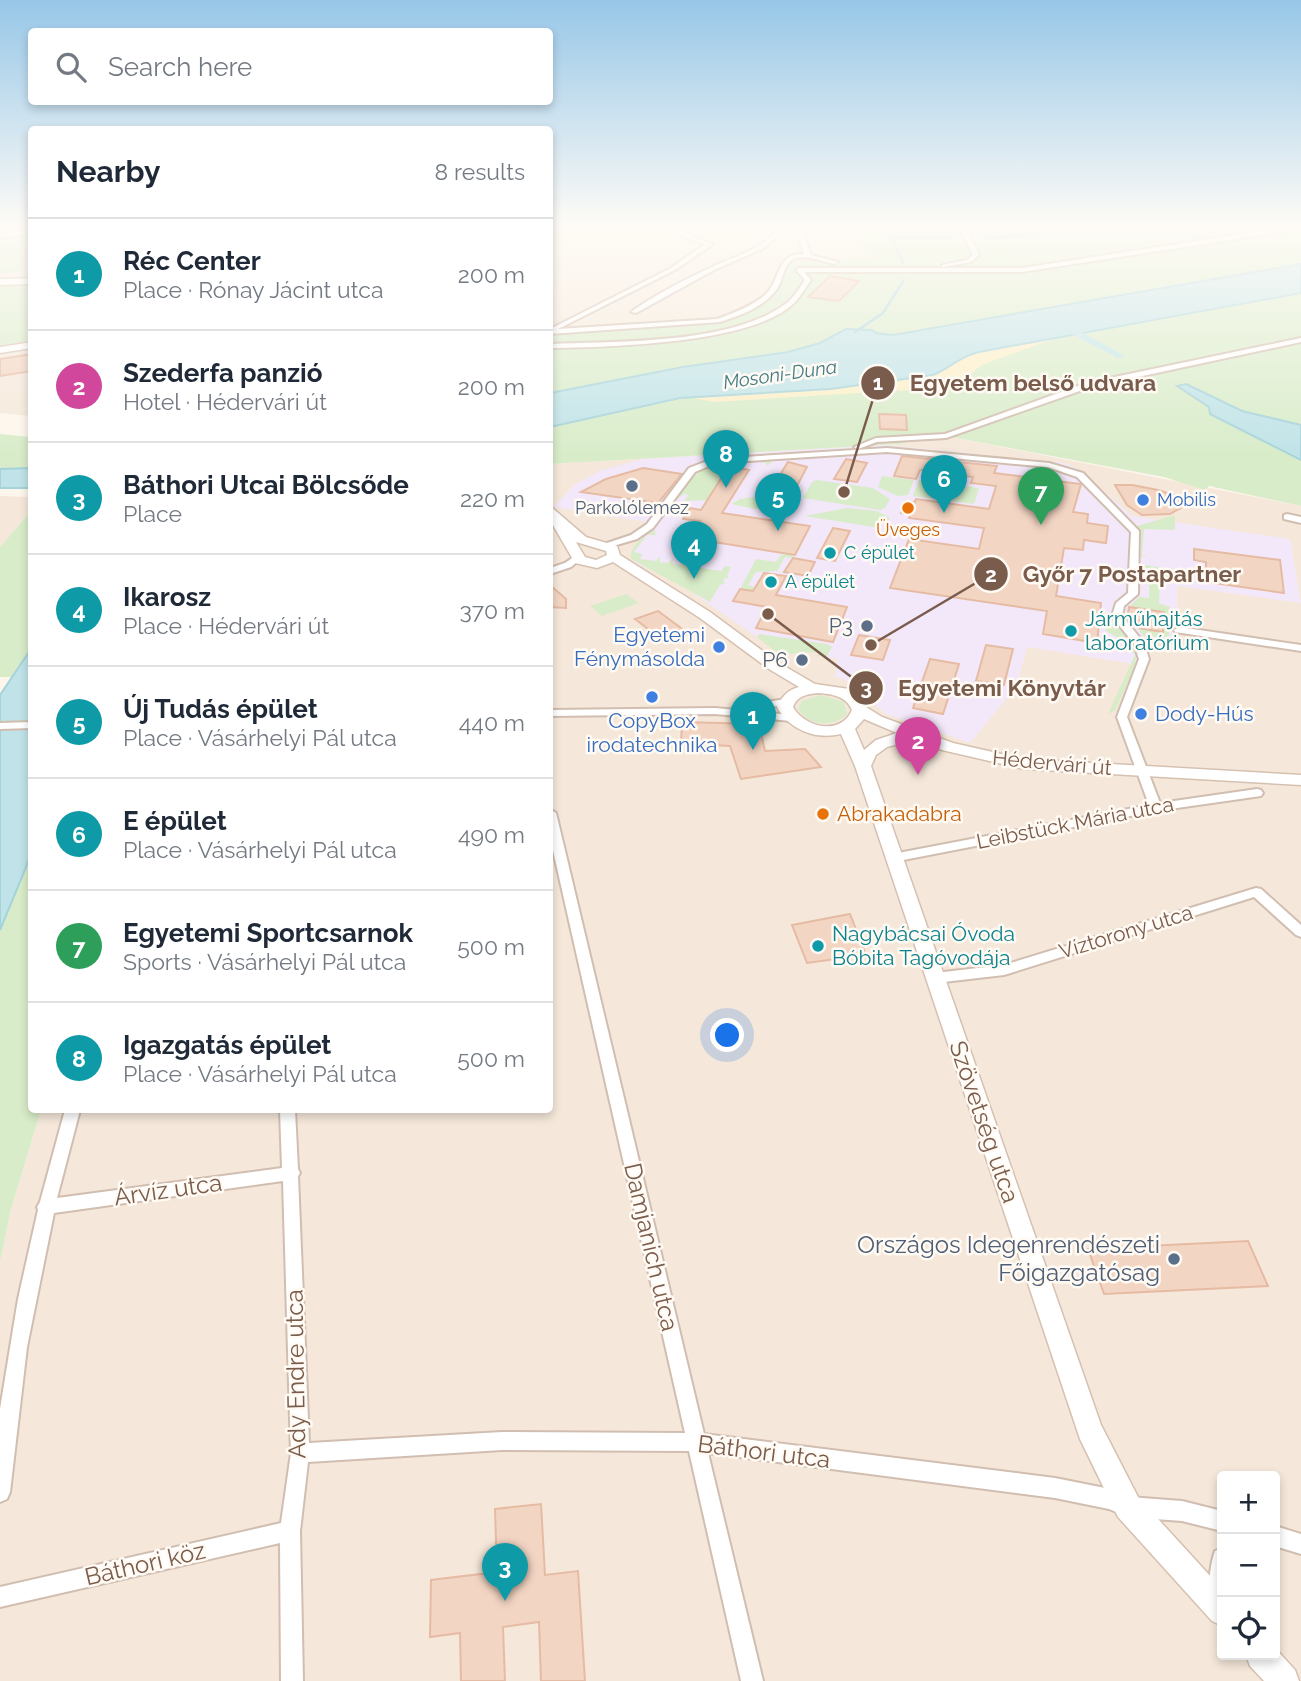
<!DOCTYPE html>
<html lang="en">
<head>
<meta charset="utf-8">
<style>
  :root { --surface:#fff; --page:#f2f2f3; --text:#1f2937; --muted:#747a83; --line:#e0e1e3; --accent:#1a73e8 }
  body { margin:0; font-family:Raleway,sans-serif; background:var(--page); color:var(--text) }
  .controls { position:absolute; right:21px; bottom:21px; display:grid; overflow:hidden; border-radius:7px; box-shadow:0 4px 10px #0003 }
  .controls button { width:63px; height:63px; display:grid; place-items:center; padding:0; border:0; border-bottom:2px solid var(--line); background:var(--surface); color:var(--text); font:35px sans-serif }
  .you { position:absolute; left:728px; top:1036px; width:24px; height:24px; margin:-18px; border:5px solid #fff; border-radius:50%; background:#1a73e8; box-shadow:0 0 0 10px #1a73e833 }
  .badge { display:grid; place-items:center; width:46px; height:46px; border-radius:50%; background:var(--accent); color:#fff; font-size:23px; font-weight:700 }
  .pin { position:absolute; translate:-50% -58px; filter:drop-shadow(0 2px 4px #0008) }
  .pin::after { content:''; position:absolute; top:37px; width:24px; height:21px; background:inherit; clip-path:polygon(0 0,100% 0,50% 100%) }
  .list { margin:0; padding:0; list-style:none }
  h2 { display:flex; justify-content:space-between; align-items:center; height:91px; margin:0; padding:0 28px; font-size:30px }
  h2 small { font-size:23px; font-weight:400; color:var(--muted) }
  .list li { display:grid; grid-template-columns:46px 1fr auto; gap:21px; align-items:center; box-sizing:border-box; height:112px; padding:0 28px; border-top:2px solid var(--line) }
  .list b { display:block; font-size:26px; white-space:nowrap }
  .list p { margin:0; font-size:23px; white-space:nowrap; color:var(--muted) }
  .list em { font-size:23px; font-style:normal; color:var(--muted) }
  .icon { flex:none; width:38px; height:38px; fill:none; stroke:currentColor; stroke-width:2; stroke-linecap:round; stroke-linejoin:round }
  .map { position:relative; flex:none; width:1301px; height:1681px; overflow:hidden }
  .search { position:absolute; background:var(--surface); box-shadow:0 4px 10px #0003; left:28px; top:28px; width:525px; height:77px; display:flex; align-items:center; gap:18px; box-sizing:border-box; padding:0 24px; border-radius:7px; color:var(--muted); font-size:26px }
  .panel { position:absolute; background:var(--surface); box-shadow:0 4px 10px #0003; left:28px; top:126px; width:525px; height:987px; border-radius:7px }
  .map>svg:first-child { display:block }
</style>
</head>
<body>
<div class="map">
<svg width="1301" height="1681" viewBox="0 0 1301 1681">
  <rect width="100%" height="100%" fill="#fdf6ec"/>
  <path fill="#f5e8da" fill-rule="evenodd" d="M0,224h31v192l-31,-3z
    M550,224h304l11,30 16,4 -90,4 -19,34 -49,26 -173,13z
    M946,436l355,70v1175h-1301v-419l11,-53 30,-99h509v-646l349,-20zM1222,1476h53v179h-53z
    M0,496l31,1v14l-31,36z"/>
  <path fill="#f3e8fa" d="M885,445l180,18 15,7 52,46 158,23 11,64 -124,-17v45l4,10h-45l4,24 -113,-18 -11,40 -46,56 -84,-29 -42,-35 -9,-2 3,-18 -12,-2 3,-8 -72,-12 -80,-55 -43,-20 -4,-10 23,-29 -99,-16 20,-22 28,-15 41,-11z"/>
  <path fill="#d8ecc9" d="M854,224h447v40l-408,71 -17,-2 -5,-3 -25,-1 -26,14 -32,9 -105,15 -133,26v-58l173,-13 49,-26 19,-34 87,-4 -13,-4z
    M21,235l1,36 -22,3v-36z
    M31,284v57l-31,4v-60z
    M1301,293v132l-59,-14 -56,-27 23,23v5l92,48v46l-92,-20 -4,4 -41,-13 -218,-41 -47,8 -349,20v-37l102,-25 310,-47 81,-17z
    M0,434l31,3v31l-31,1z
    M764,459l8,3 -5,4 -1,-3 -18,-3 -6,6h-13l-4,10h-3l-14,24 -24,1 5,-6 -5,-1 -10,7c32,-44 38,-38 90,-42z
    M882,476l32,4 -6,15 -10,1 -20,-9z
    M817,480l56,8 17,11 -5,9 -5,2 -77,-12 9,-16z
    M919,480l59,8h1l-5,16 -61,-8z
    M803,489l-10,14 -38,6 -24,-5 9,-5z
    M847,508l30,3 13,7 -2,3 -5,-1 -3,8 -76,-12z
    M31,511v138l-19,28h-12v-130z
    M1175,515v15l-31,-1 -2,27 6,1h-7v-24l-4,-7z
    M654,530l2,5h-9l-13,17 8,2 -2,5 15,2 5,-4v5l8,1 5,-4v5l8,1 8,-4 -1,5 8,1 5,-4v5l20,3 4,-5 6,1 -4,8 2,3h-4l-2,4 3,1 -6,2 -10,17 -79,-43c-3,-12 13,-23 23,-29z
    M788,553l7,2 -3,3 -7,-1 -8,14 -21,1 -8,13 7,2 -2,4 -13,-2 16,-30 20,3 5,-7z
    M1148,565l26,6 -7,-1 -1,4 8,2 1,4 -15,1 -1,22 11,4 -1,31 -26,-2 -5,-8 25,4 1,-20 -35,-5 10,-10 10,1 1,-29 -9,-2z
    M626,594l13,9 -37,13 -12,-10z
    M1105,625c58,8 21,55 11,85l-8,4 27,-59 -9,-13 -20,-11z
    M759,634l68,10 5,3 -5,9h-9v-4l-33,2v5l-28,-22z
    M820,695l24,7 3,12c-13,14 -41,12 -49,-6l4,-7z
    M31,855l1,255h9l-30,99 -11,53v-332z"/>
  <path fill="#fcefc7" d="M1067,334l-85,31 -23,18 -18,5 -226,14 -28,-5 203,-14 43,-8 14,-6 15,-14z"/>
  <path fill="#bfe3e8" stroke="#a5d3da" stroke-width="2" d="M1301,264v29l-322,59c-19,4 -29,16 -46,23l-103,14 -150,9 -130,29v-34l133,-26 105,-15 32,-9 26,-14 26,1 4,3 17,2z
    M1186,384l56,27 59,14v35l-91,-46 -1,-7 -32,-21z
    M31,468v20h-31v-19z
    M31,649v206l-31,75v-235z"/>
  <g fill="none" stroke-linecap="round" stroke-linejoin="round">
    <path stroke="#a5d3da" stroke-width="2.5" d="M886,224l17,39
      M892,238h61
      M987,238l53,-4 9,-10
      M855,332l28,-19 21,-33"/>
    <path fill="#bfe3e8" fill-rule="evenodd" d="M1062,325h6l57,31 -7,2 -56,-29z"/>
  </g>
  <path fill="#f3d5c3" stroke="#e6bba3" stroke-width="2" d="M830,276l29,5 -20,20 -31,-4z
    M32,354v17l-32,5v-17z
    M879,414l27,1 1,15 -27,-1z
    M902,456l95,10 -3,7 87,11 -8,28 15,2 -1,9 21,3 -2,17 -22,-3 -1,10 -19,-2 -8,48 45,7 -4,40 -54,-9 4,-23 -157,-23 19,-49 70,10 5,-21 -75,-10 1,-3 -9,-2 4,-12 10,1 1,-3 73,10 7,-23 -25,-3 2,-6 -53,-7 -4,9 -22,-3z
    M846,459l21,4 -10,19 -23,-3z
    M788,462l19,5 -10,19 -22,-3z
    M729,466l20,4 -27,43 88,13 -15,29 -106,-17 11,-17 -17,-2 7,-11 11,2z
    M643,468l39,6 -24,29 -77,-11 25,-13z
    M1115,485h17l26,5 18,6 10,9 -16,9 -28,1 -15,-10z
    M833,528l17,3 -15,30 -18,-3z
    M1194,549l86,11 4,33 -78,-11v-20l-12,-2z
    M793,558l22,4 -7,14 -24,-4z
    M764,573l22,3 -10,19 71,12 -14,35 -77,-14 11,-21 -34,-6 7,-12 13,2z
    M550,585l16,14v9l-16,-1z
    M1129,607l35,5 -1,20 -25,-4 1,-8 -12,-1z
    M658,611l31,23 -24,8 -30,-23z
    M859,635l31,5 -7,20 -32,-5z
    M986,645l27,4 -9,36 -28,-4z
    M930,659l29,5 -16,50 -30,-6z
    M682,722l77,2 6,27 40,-2 16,18 -80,12 -11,-33 -49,-3z
    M850,914l16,41 -59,8 -15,-38z
    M1248,1241l20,45 -164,8 -16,-45z
    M541,1504l4,71 33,-4 7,110h-44l-2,-59 -36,5 2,54h-44l-1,-48 -30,4 1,-57 66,-8 -2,-63z"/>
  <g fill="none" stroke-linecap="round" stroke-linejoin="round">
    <g stroke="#d1beb0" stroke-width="4">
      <path id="street" d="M579,224h8l-37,10v-4z
        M665,224h5l20,12 23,8 -38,26 -117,59 159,-10c17,-6 35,-13 49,-25 16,-16 9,-40 38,-40l-9,-30h5l11,31 27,7 -3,2c-12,-2 -26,-9 -38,-6 -14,3 -13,21 -20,31 -13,18 -36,26 -57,33l-170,12 2,-6 119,-60 34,-24 -19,-6z
        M779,224h5l-6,12 -16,13 -46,20 -80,44 -5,-1c20,-15 57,-34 81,-45 24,-12 54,-17 67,-43z
        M958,224h6l15,31 -8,7 -29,5v-2l25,-5 6,-5z
        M1301,225v4l-279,43h-218l7,8c-5,7 -10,16 -16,22 -40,42 -188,45 -245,46v-4c67,-3 184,1 238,-42 7,-6 12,-15 17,-22l-9,-10 3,-2h223z
        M30,230l2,3 -32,5v-4z
        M1301,338v4l-210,45 -145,51 -69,4 -19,7 -4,-2 22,-9 69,-4 141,-51z
        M887,448l162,15 34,10 56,58 -1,63 -14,12 -2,10 22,27 5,16 -22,58 33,86 97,-14 4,1 2,3 -2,3 -105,15 -263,51 -6,-4 6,-4 256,-49 -32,-88 22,-58 -5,-15 -22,-28 4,-13 12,-10 3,-61 -54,-55 -29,-10 -161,-15 -171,11 -21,9 -42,56 -16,11 -34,10 -5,-3 33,-11 16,-11 42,-56 23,-9z
        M1287,514l14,3v6l-17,-4v-4z
        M578,554l5,3 -12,10 -21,7v-6l15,-5z
        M1179,627l122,18v6l-126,-19 -1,-2z
        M786,699l4,1 1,2 -1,2 -37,6 -5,-3 5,-3z
        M715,708l76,7 5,3 -5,3 -76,-7 -165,2v-6z
        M32,722v6l-32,1v-6z
        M550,809l6,4 148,621 351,44 55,11 19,8 53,4 40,10v20l-40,-10 -54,-4 -19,-8 -54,-11 -347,-45 55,228h-22l-52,-230 -187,-1 -194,12 -8,69 3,150h-22l-1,-138 -280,64v-20l281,-64 10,-70 -8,-272 -229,32 -27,134 -17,145 -3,7 -7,3v-93l18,-110 20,-89 -1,-3 3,-5 25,-92h15l-23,88 225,-30 -2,-58h15l3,59 2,4 -2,3 11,267 193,-11 183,1 -135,-596z
        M1256,888l5,1 40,36v12l-5,-2 -42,-38 -250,78 -69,8 -5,-1 -2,-4 2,-4 5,-1 69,-8z
        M1275,1526l26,8v20l-26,-8z
        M1222,1548v63l-3,1 -7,-3c-6,-12 -2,-45 3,-58z"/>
    </g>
    <g stroke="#d6c0b0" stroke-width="3">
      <path id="secondary" d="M32,278v6l-32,1v-6z
        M32,342v6l-32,5v-6z
        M550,506l36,31 31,9 3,9 90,57 69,51 36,21 34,5 10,7 7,11 16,10 71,26 71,16 277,16v10l-277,-16 -82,-19 -28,-10 -27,7 -11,8 -5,11 230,659 37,72 84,92v37l-10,-5 -94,-104 -38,-78 -225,-673 -14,-32c-26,6 -51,-4 -64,-27 5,-11 11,-17 22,-20l-30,-18 -69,-51 -87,-56 -16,6 -22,-5 -25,-43zM576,542l30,9 1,4 -11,5 -11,-3zM818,693c14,1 28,3 34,17 -11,26 -47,18 -59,-3 4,-11 14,-13 25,-14zM864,719l33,14 -21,7 -12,10 -9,-21z
        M1275,1648l20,22 4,11h-35l-14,-15 -4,-11h29z"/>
    </g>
    <use href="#street" fill="#fff" fill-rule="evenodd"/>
    <use href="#secondary" fill="#fff" fill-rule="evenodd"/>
  </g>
  <linearGradient id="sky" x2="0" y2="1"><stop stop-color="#97c7e8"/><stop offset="0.49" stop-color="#fefbf6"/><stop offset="1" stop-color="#fefbf6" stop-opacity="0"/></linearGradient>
  <rect width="1301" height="459" fill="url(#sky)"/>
  <g fill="#5c6f8a" stroke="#fffaf3" stroke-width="2.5">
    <circle cx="632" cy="486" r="7"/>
    <circle cx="867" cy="626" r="7"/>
    <circle cx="802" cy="660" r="7"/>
    <circle cx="1174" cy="1259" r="7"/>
  </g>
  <g fill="#3f7fe0" stroke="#fffaf3" stroke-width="2.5">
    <circle cx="1143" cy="500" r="7"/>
    <circle cx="719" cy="647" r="7"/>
    <circle cx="652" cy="697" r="7"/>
    <circle cx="1141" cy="714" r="7"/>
  </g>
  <g fill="#e8710a" stroke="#fffaf3" stroke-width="2.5">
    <circle cx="908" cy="508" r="7"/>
    <circle cx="823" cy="814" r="7"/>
  </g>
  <g fill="#0f9aa8" stroke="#fffaf3" stroke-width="2.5">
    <circle cx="830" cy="553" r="7"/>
    <circle cx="771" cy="582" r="7"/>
    <circle cx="1071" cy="631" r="7"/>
    <circle cx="818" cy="946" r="7"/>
  </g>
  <g text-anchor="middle" stroke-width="5" stroke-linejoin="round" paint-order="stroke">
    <g font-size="18" fill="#366cbe" stroke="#fffaf3" text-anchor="start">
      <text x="1157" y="506">Mobilis</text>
    </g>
    <g font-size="18" fill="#4e5e75" stroke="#fffaf3">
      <text x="632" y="514">Parkolólemez</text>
    </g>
    <g font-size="18" fill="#c56008" stroke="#fffaf3">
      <text x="908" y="536">Üveges</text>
    </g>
    <g font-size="18" fill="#0d838f" stroke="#fffaf3" text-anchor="start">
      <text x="844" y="559">C épület</text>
      <text x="785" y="588">A épület</text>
    </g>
    <g font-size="19" font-style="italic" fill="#437c86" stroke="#fffaf3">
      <text transform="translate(780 374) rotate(-8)" y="7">Mosoni-Duna</text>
    </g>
    <g font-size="21" fill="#0d838f" stroke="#fffaf3" text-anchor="start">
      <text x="1085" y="626">Járműhajtás<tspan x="1085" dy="24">laboratórium</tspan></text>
      <text x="832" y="941">Nagybácsai Óvoda<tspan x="832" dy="24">Bóbita Tagóvodája</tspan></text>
    </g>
    <g font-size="21" fill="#4e5e75" stroke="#fffaf3" text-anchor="end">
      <text x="853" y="633">P3</text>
      <text x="788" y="667">P6</text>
    </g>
    <g font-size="21" fill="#366cbe" stroke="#fffaf3" text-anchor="end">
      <text x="705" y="642">Egyetemi<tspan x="705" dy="24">Fénymásolda</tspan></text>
      <text x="1155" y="721" text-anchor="start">Dody-Hús</text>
      <text x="652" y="728" text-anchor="middle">CopyBox<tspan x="652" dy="24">irodatechnika</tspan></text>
    </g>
    <g font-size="21" fill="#7a5c4d" stroke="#fffaf3">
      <text transform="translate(1052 763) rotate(5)" y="7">Hédervári út</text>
      <text transform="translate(1075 823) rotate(-11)" y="7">Leibstück Mária utca</text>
      <text transform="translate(1126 932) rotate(-17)" y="7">Víztorony utca</text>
    </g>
    <g font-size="21" fill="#c56008" stroke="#fffaf3" text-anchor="start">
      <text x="837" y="821">Abrakadabra</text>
    </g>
    <g font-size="24" fill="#7a5c4d" stroke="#fffaf3">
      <text transform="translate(984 1122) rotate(71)" y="8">Szövetség utca</text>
      <text transform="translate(168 1190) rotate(-8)" y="8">Árvíz utca</text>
      <text transform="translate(651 1247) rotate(77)" y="8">Damjanich utca</text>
      <text transform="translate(296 1374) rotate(-91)" y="8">Ady Endre utca</text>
      <text transform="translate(764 1452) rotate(7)" y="8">Báthori utca</text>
      <text transform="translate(145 1564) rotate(-13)" y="8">Báthori köz</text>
    </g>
    <g font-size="24" fill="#4e5e75" stroke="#fffaf3" text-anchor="end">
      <text x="1160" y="1253">Országos Idegenrendészeti<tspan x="1160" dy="28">Főigazgatósag</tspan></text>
    </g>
  </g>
  <path fill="none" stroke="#7a5c4d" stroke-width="2.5" d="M844 492L878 383M871 645L991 574M768 614L866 688"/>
  <g fill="#7a5c4d" stroke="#fffaf3" stroke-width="2.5">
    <circle cx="844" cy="492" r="7"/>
    <circle cx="871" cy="645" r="7"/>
    <circle cx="768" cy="614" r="7"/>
    <circle cx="878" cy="383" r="18"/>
    <circle cx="991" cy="574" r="18"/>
    <circle cx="866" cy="688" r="18"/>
  </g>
  <g font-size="21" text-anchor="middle" font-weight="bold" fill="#fff">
    <text x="878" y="390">1</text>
    <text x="991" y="582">2</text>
    <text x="866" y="695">3</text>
  </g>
  <g font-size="23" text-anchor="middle" font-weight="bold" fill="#7a5c4d" stroke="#fffaf3" stroke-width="5" stroke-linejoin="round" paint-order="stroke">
    <text x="1033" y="391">Egyetem belső udvara</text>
    <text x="1132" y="582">Győr 7 Postapartner</text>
    <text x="1002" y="696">Egyetemi Könyvtár</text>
  </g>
</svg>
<div class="controls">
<button>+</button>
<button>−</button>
<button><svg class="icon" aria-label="locate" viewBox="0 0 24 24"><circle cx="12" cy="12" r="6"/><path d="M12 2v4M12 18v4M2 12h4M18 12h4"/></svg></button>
</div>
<div class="you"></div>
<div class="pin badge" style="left:753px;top:750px;background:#0f9aa8">1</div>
<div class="pin badge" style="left:918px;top:775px;background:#d1479c">2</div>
<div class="pin badge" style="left:505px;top:1601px;background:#0f9aa8">3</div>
<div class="pin badge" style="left:694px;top:579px;background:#0f9aa8">4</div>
<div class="pin badge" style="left:778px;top:531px;background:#0f9aa8">5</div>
<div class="pin badge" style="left:944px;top:513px;background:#0f9aa8">6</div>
<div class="pin badge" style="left:1041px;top:525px;background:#2e9e5b">7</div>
<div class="pin badge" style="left:726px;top:488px;background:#0f9aa8">8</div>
<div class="search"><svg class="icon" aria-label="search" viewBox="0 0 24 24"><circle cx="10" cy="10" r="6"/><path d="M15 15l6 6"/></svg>Search here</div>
<section class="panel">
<h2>Nearby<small>8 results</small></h2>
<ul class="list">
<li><span class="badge" style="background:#0f9aa8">1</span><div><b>Réc Center</b><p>Place · Rónay Jácint utca</p></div><em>200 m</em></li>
<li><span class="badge" style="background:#d1479c">2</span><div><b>Szederfa panzió</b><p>Hotel · Hédervári út</p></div><em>200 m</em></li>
<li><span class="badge" style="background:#0f9aa8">3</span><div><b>Báthori Utcai Bölcsőde</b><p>Place</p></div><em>220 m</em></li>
<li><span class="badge" style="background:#0f9aa8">4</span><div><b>Ikarosz</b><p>Place · Hédervári út</p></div><em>370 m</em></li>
<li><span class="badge" style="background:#0f9aa8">5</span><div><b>Új Tudás épület</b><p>Place · Vásárhelyi Pál utca</p></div><em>440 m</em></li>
<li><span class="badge" style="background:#0f9aa8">6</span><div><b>E épület</b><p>Place · Vásárhelyi Pál utca</p></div><em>490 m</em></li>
<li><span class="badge" style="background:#2e9e5b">7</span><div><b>Egyetemi Sportcsarnok</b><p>Sports · Vásárhelyi Pál utca</p></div><em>500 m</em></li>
<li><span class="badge" style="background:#0f9aa8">8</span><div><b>Igazgatás épület</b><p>Place · Vásárhelyi Pál utca</p></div><em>500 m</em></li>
</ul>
</section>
</div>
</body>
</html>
